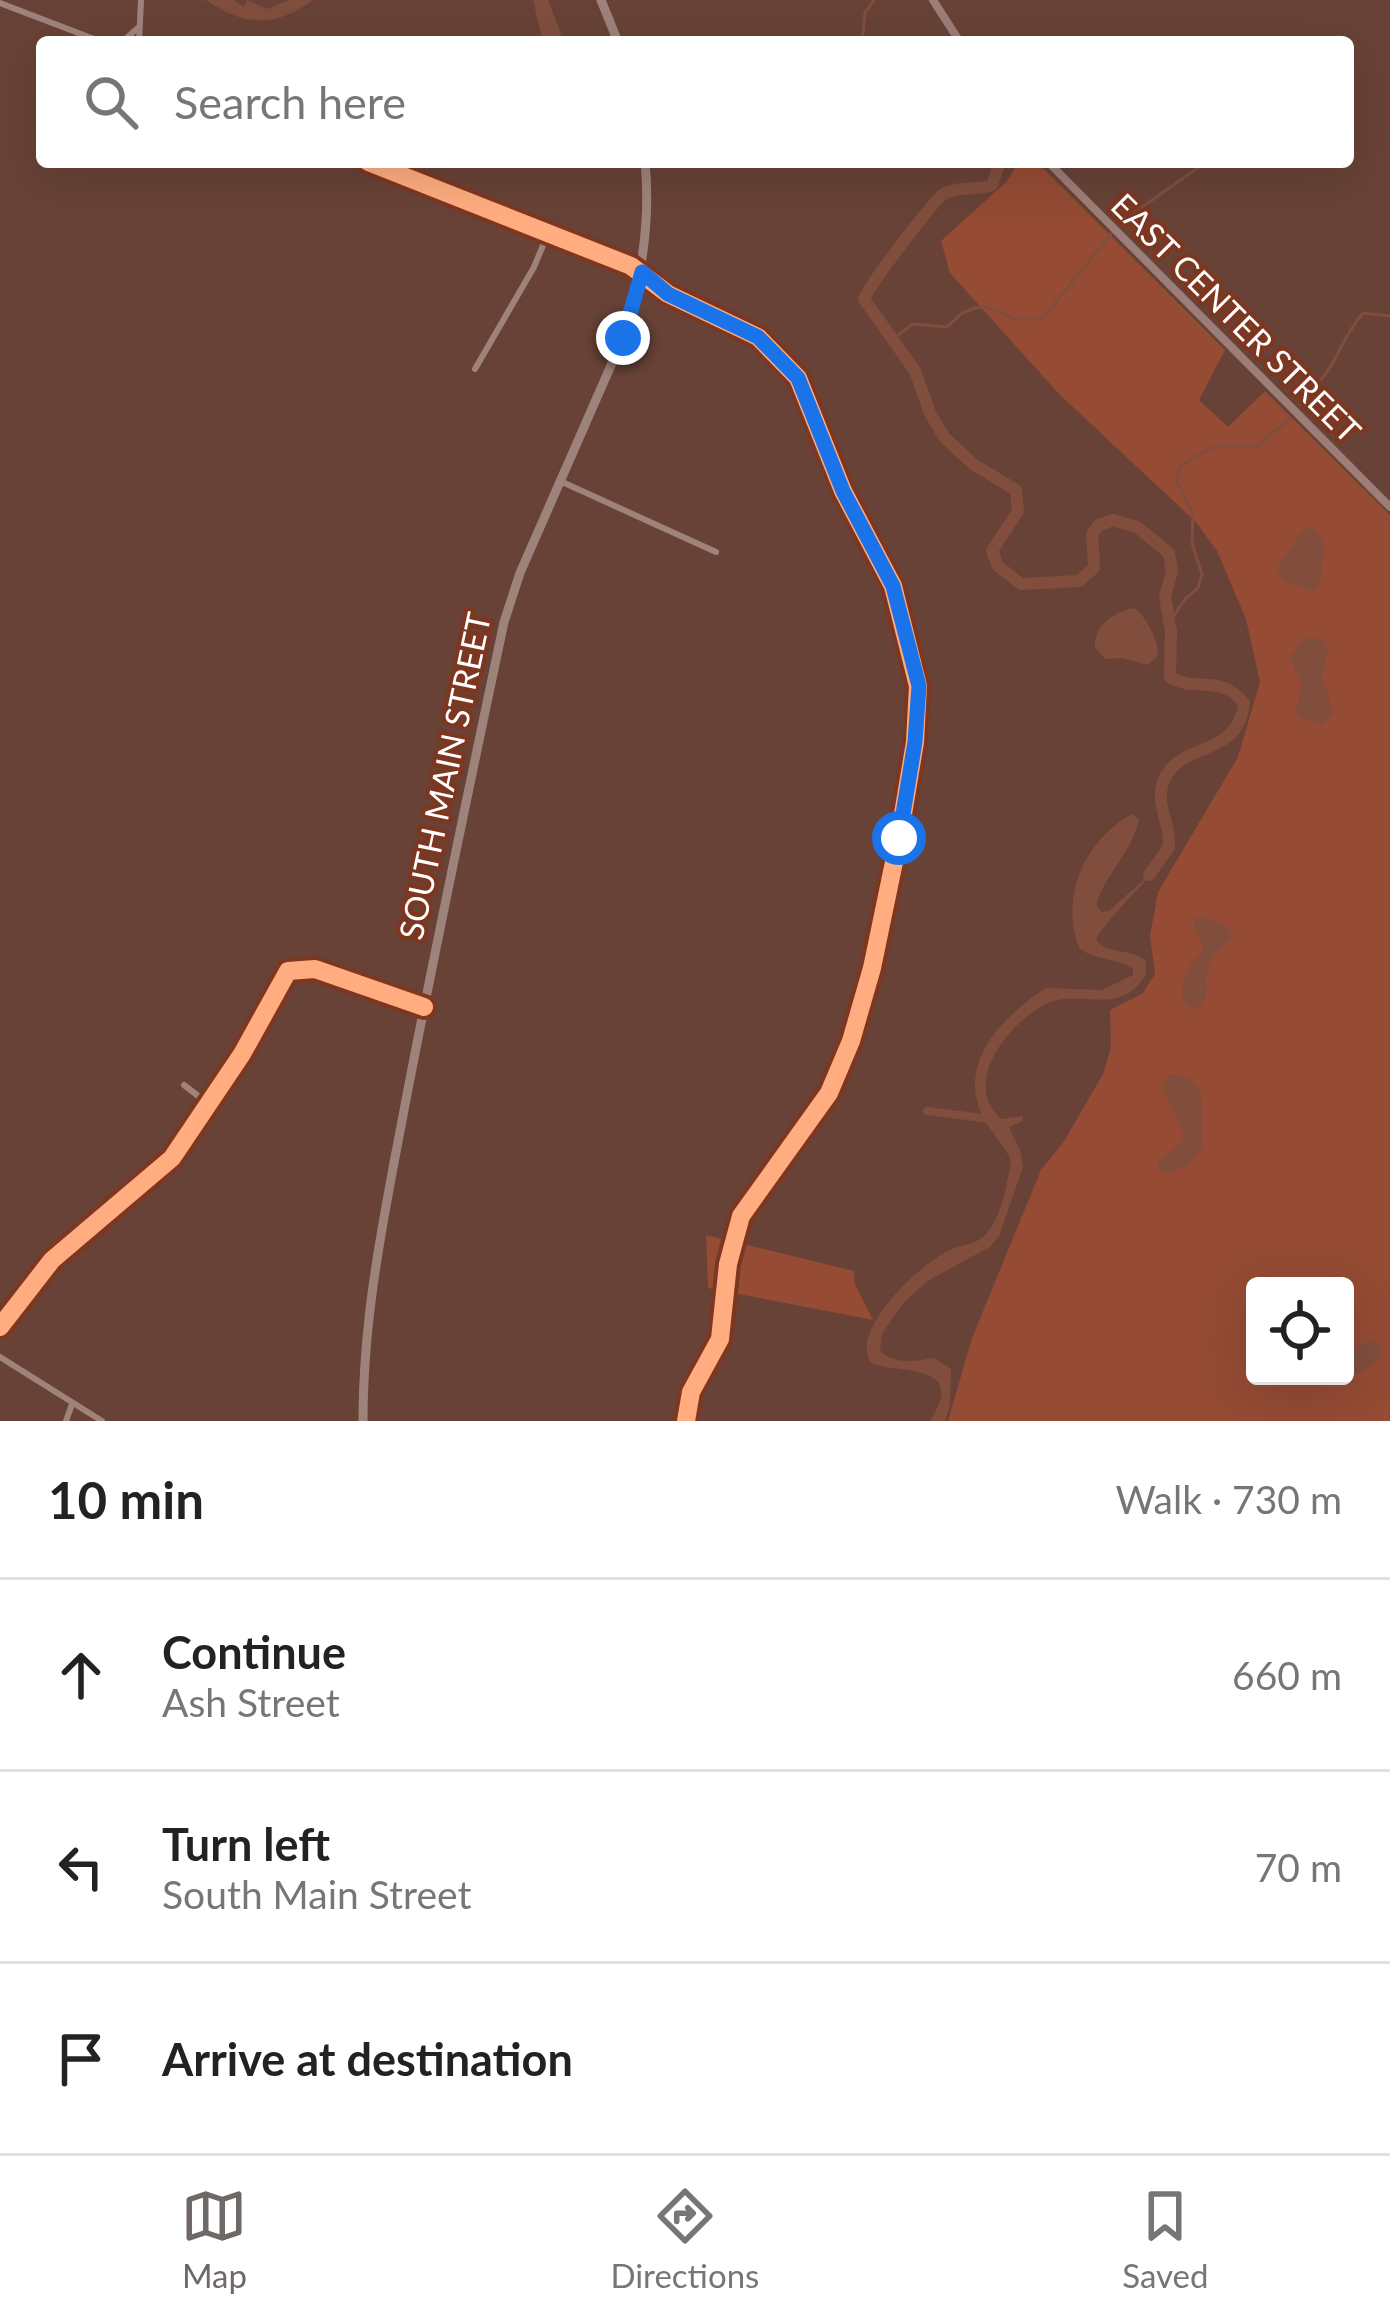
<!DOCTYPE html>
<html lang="en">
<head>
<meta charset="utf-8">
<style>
  :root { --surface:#fff; --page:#f2f2f2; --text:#222; --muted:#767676; --line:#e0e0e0; --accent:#6e6866 }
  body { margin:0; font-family:Lato,sans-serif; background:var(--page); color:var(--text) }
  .controls { position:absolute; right:36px; bottom:36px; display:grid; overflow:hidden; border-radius:12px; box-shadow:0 12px 48px #0002 }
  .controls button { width:108px; height:108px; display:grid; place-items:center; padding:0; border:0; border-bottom:3px solid var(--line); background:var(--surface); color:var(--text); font:60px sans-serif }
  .stop { position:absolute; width:36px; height:36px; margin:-27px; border:9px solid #1a73e8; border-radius:50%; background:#fff }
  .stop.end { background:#1a73e8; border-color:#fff; box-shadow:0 3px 12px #0008 }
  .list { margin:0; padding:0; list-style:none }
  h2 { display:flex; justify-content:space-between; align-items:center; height:156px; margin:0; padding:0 48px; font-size:51px }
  h2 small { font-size:39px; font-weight:400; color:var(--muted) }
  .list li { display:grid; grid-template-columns:78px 1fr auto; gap:36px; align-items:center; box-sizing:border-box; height:192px; padding:0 48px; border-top:3px solid var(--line) }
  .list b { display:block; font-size:45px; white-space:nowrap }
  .list p { margin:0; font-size:39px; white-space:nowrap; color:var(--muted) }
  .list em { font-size:39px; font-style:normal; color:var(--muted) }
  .icon { flex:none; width:66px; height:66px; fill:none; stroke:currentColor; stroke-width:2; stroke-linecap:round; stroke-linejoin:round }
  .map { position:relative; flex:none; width:1390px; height:1421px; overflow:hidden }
  .search { position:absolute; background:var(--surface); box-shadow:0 12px 48px #0002; left:36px; right:36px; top:36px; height:132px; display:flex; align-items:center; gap:30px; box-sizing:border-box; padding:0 42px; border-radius:12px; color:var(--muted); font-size:45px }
  .sheet { height:732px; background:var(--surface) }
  nav { display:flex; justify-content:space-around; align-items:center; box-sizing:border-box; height:168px; border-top:3px solid var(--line); background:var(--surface); font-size:33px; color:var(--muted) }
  nav a { display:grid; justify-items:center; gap:6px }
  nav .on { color:var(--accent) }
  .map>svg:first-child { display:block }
</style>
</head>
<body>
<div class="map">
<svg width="1390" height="1421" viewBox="0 0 1390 1421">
  <rect width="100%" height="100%" fill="#684236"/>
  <path fill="#954b34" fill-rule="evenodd" d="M1019,162h18l188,188 -26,50 29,27 37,-36 125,124v906h-442l24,-83 69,-168 22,-27 40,-69 8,-27 -1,-37 32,-16 13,-20 -5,-38 8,-44 80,-135 22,-75 -14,-63 -29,-68 -21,-29 -136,-127 -110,-122 -9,-32 65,-59zM1255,1286h90v90h-90z
    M706,1235l148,36 1,13 18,36 -165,-32z"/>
  <path fill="#814e3d" d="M206,0h28l10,7 3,-7 20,9 23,-9h23c-37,28 -70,26 -107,0z
    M533,0h15l16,42h-21z
    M1311,528l11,8 3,12 -6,39 -8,4 -28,-11 -7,-10 26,-39z
    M1134,608c12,8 27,36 23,49l-9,8 -26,-7 -17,1 -10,-12c-1,-22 19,-35 39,-39z
    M1314,637l10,4 5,9 -7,25 11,36 -10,13 -19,-4 -9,-8 7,-25 -12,-30 13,-19z
    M1132,814l7,5c-6,33 -40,63 -42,87l5,6 7,-1 49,-44c-13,15 -58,60 -62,73 12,16 35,7 50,21v13c-27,46 -66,12 -102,31 -36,19 -83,78 -43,114l22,-3v5l-14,6 11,23 3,17 -24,69 -9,11 -61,33 -25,22 -22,32 -2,17c15,14 35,10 54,7l17,11 -1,35 -5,17h-15c38,-59 -28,-46 -59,-58 -22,-32 46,-95 73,-110 14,-9 31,-6 43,-20 15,-18 20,-49 24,-72 -7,-18 -23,-31 -30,-48 -23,-54 25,-99 65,-125l56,2 31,-15v-6c-17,-12 -37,-8 -54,-21 -19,-52 5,-107 53,-134z
    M1203,917l25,10 5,9c-6,8 -18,16 -22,25 -11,18 6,35 -17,48l-10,-6c-6,-24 4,-37 20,-54l-11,-25 3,-6z
    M1170,1074c44,3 29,41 33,73l-16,19 -20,7 -9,-4v-7l21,-17 5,-11 -22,-48z
    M1373,1340l9,9c-4,17 -20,25 -37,26v-27h10z"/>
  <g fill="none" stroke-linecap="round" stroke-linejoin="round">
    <path stroke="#814e3d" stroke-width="3" d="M862,42l3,-29 9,-13
      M1121,222l85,-60
      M891,340l22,-16 34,3 15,-14 13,-5 11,-1 30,12 27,-1 68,-84
      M1301,405c9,-14 21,-25 30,-39 11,-19 17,-36 32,-53l27,3
      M1169,623l16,-24 13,-11 4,-14 -10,-31 1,-30 -16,-32 3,-15 34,-20h44l31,-27"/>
    <path stroke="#814e3d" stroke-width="8" d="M927,1111l64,8"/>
    <path stroke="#814e3d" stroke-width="12" d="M1000,162l-8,23c-15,6 -31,1 -47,8 -11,6 -77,94 -81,106l51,72 15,42 14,24 29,27 43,26 2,21 -26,40 6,15 23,18 58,-3 15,-13 -2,-34 7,-9 14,-5 24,7 32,26 3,18 -7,26 6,34 -1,46c24,16 50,-4 74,26 -6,56 -63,37 -80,77 -10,24 7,44 5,67l-20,28"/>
    <path stroke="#9f837b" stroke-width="6" d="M0,3l102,39
      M122,42l17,-15
      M139,42l2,-42
      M368,162l263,104 37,28 90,43 40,41 45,113 50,95 25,100 -3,56 -16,96 -27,130 -21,73 -22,52 -88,123 -13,48 -8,75 -29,53 -5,29
      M475,369l59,-102 15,-36
      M560,481l156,71
      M184,1085l26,20
      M0,1327l52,-67 120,-102 70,-104 46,-83 27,-2 109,38
      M0,1357l102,64
      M66,1421l6,-17"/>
    <path stroke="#9b7e77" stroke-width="8" d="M933,0l27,42
      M1048,162l342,345"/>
    <path stroke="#9e837a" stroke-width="9" d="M601,0l17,42
      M363,1421c0,-108 22,-210 42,-316 31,-162 65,-322 99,-483l16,-49 103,-235c18,-58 28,-115 22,-176"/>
    <g stroke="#7d3721" stroke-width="26">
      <path id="cycleway" d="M368,162l263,104 37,28 90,43 40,41 45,113 50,95 25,100 -3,56 -16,96 -27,130 -21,73 -22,52 -88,123 -13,48 -8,75 -29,53 -5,29
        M0,1327l52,-67 120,-102 70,-104 46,-83 27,-2 109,38"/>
    </g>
    <use href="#cycleway" stroke="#ffac80" stroke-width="18"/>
  </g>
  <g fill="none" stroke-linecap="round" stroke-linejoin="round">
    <path stroke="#1a73e8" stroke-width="15" d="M623,338l19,-66 26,22 90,43 40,41 45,113 50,95 26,100 -4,56 -16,96"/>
  </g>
  <g text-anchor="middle" stroke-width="9" stroke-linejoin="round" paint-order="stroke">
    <g font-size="33" fill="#fff" stroke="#7d3721">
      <text transform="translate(1236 318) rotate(45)" y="12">EAST CENTER STREET</text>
      <text transform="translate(445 776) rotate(-78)" y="12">SOUTH MAIN STREET</text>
    </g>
  </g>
</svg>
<div class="controls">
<button><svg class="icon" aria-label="locate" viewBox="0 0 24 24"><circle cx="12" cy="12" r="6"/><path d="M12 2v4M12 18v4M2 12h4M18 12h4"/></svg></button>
</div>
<div class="stop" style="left:899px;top:838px"></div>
<div class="stop end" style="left:623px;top:338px"></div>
<div class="search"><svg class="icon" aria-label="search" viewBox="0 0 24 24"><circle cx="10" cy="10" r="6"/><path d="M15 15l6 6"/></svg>Search here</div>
</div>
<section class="sheet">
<h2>10 min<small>Walk · 730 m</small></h2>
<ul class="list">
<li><svg class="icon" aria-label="ahead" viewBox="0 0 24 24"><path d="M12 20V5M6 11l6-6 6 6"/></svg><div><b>Continue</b><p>Ash Street</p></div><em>660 m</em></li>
<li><svg class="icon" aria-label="left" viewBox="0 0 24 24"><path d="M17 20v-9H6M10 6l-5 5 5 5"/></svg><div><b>Turn left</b><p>South Main Street</p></div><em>70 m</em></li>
<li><svg class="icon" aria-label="arrive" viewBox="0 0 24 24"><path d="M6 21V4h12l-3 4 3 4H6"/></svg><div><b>Arrive at destination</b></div></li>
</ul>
</section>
<nav>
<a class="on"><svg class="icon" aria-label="map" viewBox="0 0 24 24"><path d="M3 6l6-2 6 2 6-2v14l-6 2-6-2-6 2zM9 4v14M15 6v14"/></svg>Map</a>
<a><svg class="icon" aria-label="directions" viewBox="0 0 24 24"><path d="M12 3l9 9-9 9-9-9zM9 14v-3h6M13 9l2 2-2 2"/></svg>Directions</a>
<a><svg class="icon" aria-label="saved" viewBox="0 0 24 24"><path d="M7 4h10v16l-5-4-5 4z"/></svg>Saved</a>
</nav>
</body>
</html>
